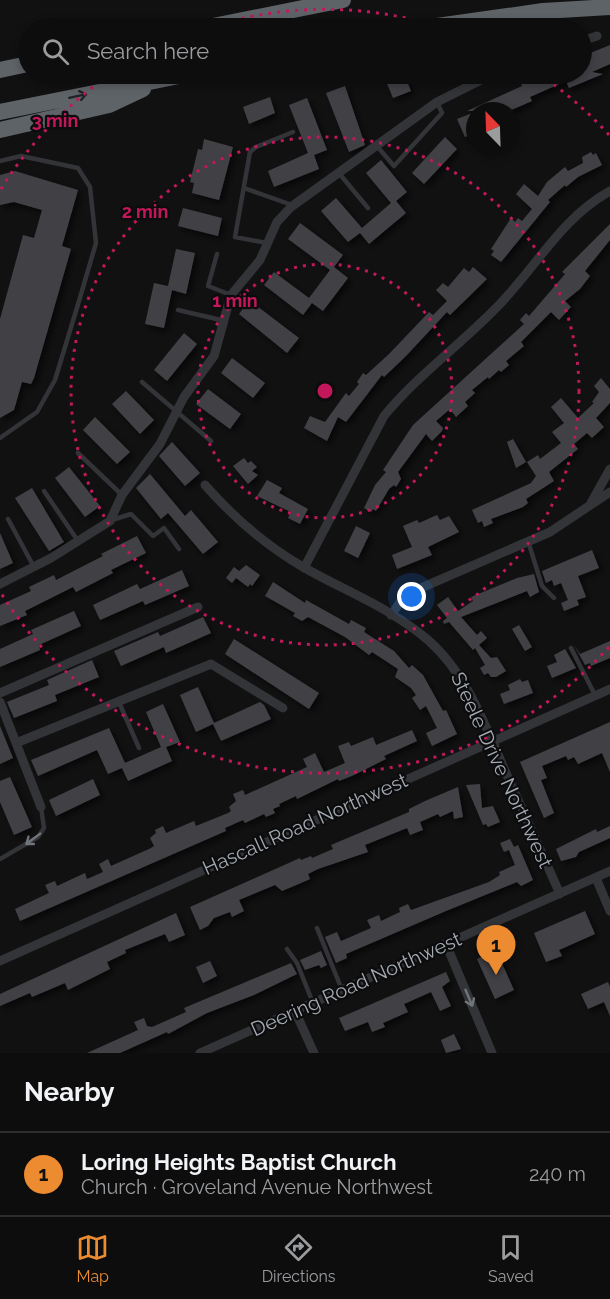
<!DOCTYPE html>
<html lang="en">
<head>
<meta charset="utf-8">
<style>
  :root { --surface:#0d0d0e; --page:#1b1b1c; --text:#f1f3f6; --muted:#9a9c9e; --line:#2d2d2e; --accent:#ec8b2f }
  body { margin:0; font-family:Raleway,sans-serif; background:var(--page); color:var(--text) }
  .compass { position:absolute; left:466px; top:102px; width:54px; height:54px; border-radius:50%; background:var(--surface); box-shadow:0 3px 9px #0003; rotate:337deg }
  .you { position:absolute; left:412px; top:597px; width:21px; height:21px; margin:-15px; border:4px solid #fff; border-radius:50%; background:#1a73e8; box-shadow:0 0 0 9px #1a73e833 }
  .badge { display:grid; place-items:center; width:39px; height:39px; border-radius:50%; background:var(--accent); color:#111; font-size:20px; font-weight:700 }
  .pin { position:absolute; translate:-50% -50px; filter:drop-shadow(0 2px 3px #0008) }
  .pin::after { content:''; position:absolute; top:32px; width:21px; height:18px; background:inherit; clip-path:polygon(0 0,100% 0,50% 100%) }
  .list { margin:0; padding:0; list-style:none }
  h2 { display:flex; justify-content:space-between; align-items:center; height:78px; margin:0; padding:0 24px; font-size:26px }
  h2 small { font-size:20px; font-weight:400; color:var(--muted) }
  .list li { display:grid; grid-template-columns:39px 1fr auto; gap:18px; align-items:center; box-sizing:border-box; height:84px; padding:0 24px; border-top:2px solid var(--line) }
  .list b { display:block; font-size:22px; white-space:nowrap }
  .list p { margin:0; font-size:20px; white-space:nowrap; color:var(--muted) }
  .list em { font-size:20px; font-style:normal; color:var(--muted) }
  .icon { flex:none; width:33px; height:33px; fill:none; stroke:currentColor; stroke-width:2; stroke-linecap:round; stroke-linejoin:round }
  .map { position:relative; flex:none; width:610px; height:1053px; overflow:hidden }
  .search { position:absolute; background:var(--surface); box-shadow:0 3px 9px #0003; left:18px; right:18px; top:18px; height:66px; display:flex; align-items:center; gap:15px; box-sizing:border-box; padding:0 21px; border-radius:33px; color:var(--muted); font-size:22px }
  .sheet { height:162px; background:var(--surface) }
  nav { display:flex; justify-content:space-around; align-items:center; box-sizing:border-box; height:84px; border-top:2px solid var(--line); background:var(--surface); font-size:16px; color:var(--muted) }
  nav a { display:grid; justify-items:center; gap:3px }
  nav .on { color:var(--accent) }
  .map>svg:first-child { display:block }
</style>
</head>
<body>
<div class="map">
<svg width="610" height="1053" viewBox="0 0 610 1053">
  <defs>
    <filter id="shadow"><feDropShadow dx="3.5" dy="3.5" stdDeviation="3" flood-color="#0009"/></filter>
  </defs>
  <rect width="100%" height="100%" fill="#111112"/>
  <path fill="#404145" filter="url(#shadow)" d="M610,45v19l-18,8 11,2 -34,14 -3,-7 -36,16 2,4 -23,10h-42l55,-25 -2,-5 16,-7h46l1,-18z
    M383,74h21l7,17 -18,7z
    M345,86l20,59 -16,7 -23,-59z
    M270,97l5,16 -26,11 -6,-17z
    M307,98l20,52 -13,5 5,14 -45,18 -6,-16 40,-18 -19,-48z
    M475,112v21l-10,4 -8,-18z
    M445,137l12,12 -33,35 -12,-11z
    M204,139l29,8 -14,53 -27,-7 2,-10 -4,-1 8,-33 4,1z
    M591,152l2,3 3,-2 6,12 -24,12 -12,10 -1,-2 -17,15 2,2 -49,60 -10,-7 3,-4 -3,-2 20,-31 4,4 3,-4 4,3 10,-12 -16,-15 8,-10 14,12 9,-14 18,-15 3,4 15,-8 -1,-6z
    M381,160l26,32 -11,9 10,12 -37,31 -9,-11 -12,9 -27,-31 15,-13 26,30 29,-25 -25,-30z
    M15,171l63,19 -16,56 9,3 -37,129 -3,6 -9,-2 -8,28 -14,8v-99l23,-84 11,3 8,-28 -28,-8 -14,3v-30z
    M183,208l39,10 -4,18 -40,-10z
    M300,223l43,32 -9,12 14,11 -25,33 -11,-8 -9,12 -39,-30 10,-13 35,26 21,-28 -42,-31z
    M610,224v16l-25,31 5,5 -10,13 -15,12 6,6 -12,13 -8,-8 -30,30 3,4 -18,15 3,4 -8,7 -2,-2 -10,9 -1,-2 -16,13 3,3 -10,9 3,4 -12,11 -6,-8 -14,12 7,7 -1,3 -10,10 -6,-7 -28,38 3,7 -5,8 -2,-2 -5,4 -13,22 -3,-2 -2,3 -7,-4 11,-23 11,-13 -3,-2 30,-45 111,-101 -4,-4 6,-7 3,3 36,-42 -3,-2z
    M176,249l19,4 -9,41 -14,-4 -8,38 -19,-4 9,-41 14,3z
    M473,267l14,12 -37,36 -3,-3 -41,44 -22,21 -2,-2 -36,47 -8,-5 -11,24 -23,-13 6,-12 15,6 21,-29 3,3 10,-12 -2,-2 6,-9 3,2 23,-21 40,-42 4,3 14,-14 -11,-11 7,-7 5,4 16,-19 5,4z
    M249,300l50,38 -12,15 -48,-39z
    M184,333l13,11 -30,37 -13,-11z
    M232,358l33,25 -12,15 -32,-25z
    M601,378l9,11v14l-14,15 8,9 -12,11 -5,-5 -13,11 4,5 -29,23 5,9 -28,18 2,4 -5,4 -32,12 2,4 -9,4 -2,-6 -4,2 -6,-13 59,-27 5,-7 -9,-14 11,-7 2,4 21,-16 -9,-11 12,-9 -13,-16 10,-9 17,20 16,-15 -2,-1 7,-10 -5,-6z
    M208,389l33,25 -11,15 -34,-25z
    M126,391l28,29 -14,14 -28,-30z
    M95,417l35,35 -13,12 -34,-34z
    M513,439l13,23 -10,6 -9,-26z
    M172,442l28,31 -15,13 -26,-30z
    M244,458l4,5 3,-2 6,6 -5,4 6,4 -10,9 -15,-18z
    M69,467l31,39 -15,11 -30,-39z
    M150,474l35,42 6,-6 27,32 -15,12 -35,-41 -7,6 -25,-31z
    M267,480l15,8 -3,5 29,16 -8,15 -12,-6 3,-6 -34,-16z
    M32,488l32,54 -15,9 -34,-53z
    M437,515l3,5 9,-4 10,16 -31,15 4,8 -35,14 -5,-14 20,-8 -9,-21 14,-6 2,3z
    M356,526l14,7 -12,25 -14,-7z
    M0,533l13,30 -13,6z
    M137,536l9,17 -35,17 2,3 -37,19 -3,-5 -48,24 2,4 -27,11v-21l31,-14 -2,-4 25,-12 2,5 47,-24 -2,-2z
    M592,550l7,18 -21,8 8,21 -9,3 2,5 -15,6 -3,-8 7,-3 -7,-17 -7,3 -2,-6 -6,3 -4,-12z
    M246,565l14,10 -8,11 -2,-2 -2,3 -12,-9 -4,5 -6,-5 8,-11 5,4z
    M182,570l7,16 -44,19 -2,-4 -43,19 -7,-15 44,-21 3,5z
    M534,574l5,18 -9,5 -3,-6 -66,26 16,18 4,-4 6,7 -8,7 12,13 6,-1 9,14 -10,6h-5l-3,-4 -4,2 -4,-7 5,-3 -10,-17 -2,2 -24,-28 -5,2 -1,-3 4,-3 -10,-13 11,-8 10,14 15,-10 -2,-4 46,-19z
    M273,582l32,21 1,-3 43,24 2,-4 15,8 -2,4 30,19 15,17 3,-3 11,10 20,36 3,-1 11,24 -25,12 -6,-13 11,-5 -11,-22 -6,4 -8,-12 4,-3 -5,-7 -16,-11 3,-8 -26,-17 -3,3 -24,-18 -37,-20 -6,4 -9,-5 2,-3 -30,-17z
    M74,611l7,15 -42,19 1,5 -40,17v-18l33,-15 -2,-4z
    M203,617l8,16 -45,20 -2,-6 -43,19 -7,-15 44,-19 2,4z
    M519,625l13,22 -7,4 -13,-22z
    M234,639l85,54 -10,16 -84,-55z
    M610,641v17l-19,8 -1,-3 -5,2 -11,-20 6,9z
    M565,649l11,19 -24,10 -5,-12 10,-4 -3,-7z
    M92,660l7,17 -44,18 2,6 -43,17 -7,-16 42,-17 -2,-5z
    M520,679l2,3 6,-2 5,13 -29,11 -4,-10 10,-4 -2,-5z
    M198,687l16,36 46,-21 4,3 7,14 -50,22 -8,-17 -17,8 -16,-37z
    M163,704l17,38 -14,5 6,14 -44,20 -6,-13 -14,6 -11,-24 -59,26 -7,-16 78,-32 16,35 36,-16 -15,-35z
    M610,722v50l-8,-19 -24,11 -4,-7 -6,3 -2,-4 -24,10 5,12 -6,2 13,33 -10,5 -24,-56z
    M0,726l13,32 -13,6z
    M412,730l5,11 -33,15 2,3 -32,16 -15,6 -1,-2 -41,20 -1,-3 -17,8 1,2 -7,3 2,4 -9,4 -2,-3 -19,9 -2,-3 -18,8 1,3 -206,90 -5,-12 34,-16 -4,-8 10,-4 2,5 28,-13 2,6 16,-7 -4,-8 9,-5 3,7 40,-18 3,-2 -4,-8 6,-5 -1,-3 8,-4 3,7 28,-12 2,5 32,-13 3,-2 -2,-4 7,-6 -3,-7 10,-4 2,5 62,-28 -4,-8 12,-6 9,19 21,-9 -7,-17 11,-4 2,4 22,-9 3,8z
    M10,777l22,50 -18,8 -14,-33v-21z
    M93,779l7,16 -44,21 -7,-16z
    M480,784l2,24 11,-2 7,16 -12,5 -2,-3 -3,1 -17,-40z
    M458,787l5,30 -9,2 -1,-8 -13,6 -2,-3 -18,8 3,8 -13,5 -3,-7 -42,17 3,7 -50,17 -10,5 2,5 -9,4 -19,8 -7,-6 -36,15 5,11 -12,6 -2,-5 -16,6 -6,8 -8,4 -10,-23 110,-49 1,2 10,-4 1,2 21,-9 -2,-4 78,-33v-3l16,-8z
    M610,826v12l-31,14 -3,5 -15,4 -5,-12 40,-20 1,3z
    M510,839l4,8 4,-2 15,35 -12,6 -4,-4 -71,29 -100,43 1,4 -11,5 -11,-26 12,-5 4,9 30,-13 -4,-8 12,-5 2,6 19,-9 -1,-4 9,-4 3,6 78,-28 11,-7 -1,-3 16,-7 -6,-15 -5,2 -4,-9z
    M585,911l10,23 -36,16 3,6 -16,6 -12,-29z
    M176,913l9,22 -16,7 -4,-8 -40,16 1,3 -19,9 3,7 -42,21 -3,-7 -33,14 -2,-4 -30,13v-12z
    M496,950l18,40 -19,9 -18,-40z
    M321,951l6,14 -6,3 -2,-3 -14,5 -5,-10z
    M210,961l7,15 -14,7 -7,-16z
    M291,963l6,11 -43,21 -47,18 -39,21 -1,-2 -47,21h-33l51,-23 -4,-8 10,-4 3,8 5,1 34,-15 -2,-4z
    M446,972l4,9 -8,6 9,19 -11,5 -9,-19 -27,12 4,8 -25,11 2,4 -13,5 -4,-10 -23,9 -6,-13z
    M608,982l2,5v29l-6,-14 -16,7 -7,-15z
    M454,1034l7,15 -15,4 -5,-13z"/>
  <g fill="none" stroke-linecap="round" stroke-linejoin="round">
    <path stroke="#323437" stroke-width="4.5" d="M376,145l18,21 48,-53 -5,-11
      M0,161l21,-5 57,12 12,19 6,56 -17,58 -24,79 -18,32 -37,26
      M338,172l30,36
      M244,188l48,17
      M267,243l-32,-6 15,-85 6,-5 37,-15
      M217,254l-9,32 23,9
      M178,310l47,11
      M142,382l69,59
      M78,453l44,42
      M44,491l34,50
      M8,519l26,48
      M112,520l19,-6 22,22 11,-8 15,21
      M528,541l14,45 12,12
      M571,648l24,47
      M118,700l21,48
      M0,859l38,-22 6,-9 -3,-21
      M317,928l25,62
      M287,949l10,14 16,40"/>
    <path stroke="#323437" stroke-width="9" d="M582,41l15,-5
      M205,485c29,33 60,60 98,82 42,24 88,41 125,73 39,34 58,87 78,133 18,40 36,80 54,121
      M591,503l19,-34
      M304,568l80,-152c33,-40 76,-71 112,-108 40,-40 64,-89 114,-117
      M0,584l51,-26 59,-37 12,-26 38,-51 24,-47 30,-41 17,-61 29,-35 17,-38 14,-15 146,-105 56,-28
      M391,615l10,-14 13,-10 136,-59 60,-40
      M0,693l198,-86
      M0,702l41,105
      M16,743l195,-79 72,44
      M596,878l14,33
      M446,944l46,109
      M0,961l610,-272
      M295,1011l19,42
      M200,1053l410,-182"/>
    <path stroke="#5e6368" stroke-width="16" d="M203,28l140,-28
      M423,28l120,-17 67,-4
      M0,70l28,-6
      M0,112l189,-38
      M0,130l109,-25 34,-16"/>
  </g>
  <defs><path id="oneway-shaft" d="M-6 0H5M1.5-3L5.5 0L1.5 3" fill="none" stroke-width="1.6" stroke-linecap="round" stroke-linejoin="round" transform="scale(1.5)"/></defs>
  <use stroke="#202224" href="#oneway-shaft" transform="translate(78 96) rotate(-12)"/>
  <g stroke="#70757b">
    <use href="#oneway-shaft" transform="translate(33 839) rotate(143)"/>
    <use href="#oneway-shaft" transform="translate(469 998) rotate(67)"/>
  </g>
  <g fill="none" stroke="#c2185b" stroke-width="3" stroke-dasharray="3 6">
    <circle cx="325" cy="391" r="127"/>
    <circle cx="325" cy="391" r="254"/>
    <path d="M609 647A382 382 0 0 1 1 593M1 189A382 382 0 0 1 111 74M207 28A382 382 0 0 1 443 28M539 74A382 382 0 0 1 609 135"/>
  </g>
  <g text-anchor="middle" stroke-width="4.5" stroke-linejoin="round" paint-order="stroke">
    <g font-size="20" fill="#a3aab3" stroke="#0c0c0d">
      <text transform="translate(502 770) rotate(65)" y="7">Steele Drive Northwest</text>
      <text transform="translate(305 824) rotate(-24)" y="7">Hascall Road Northwest</text>
      <text transform="translate(356 984) rotate(-24)" y="7">Deering Road Northwest</text>
    </g>
  </g>
  <circle cx="325" cy="391" r="9" fill="#c2185b" stroke="#0c0c0d" stroke-width="3"/>
  <g font-size="18" text-anchor="middle" font-weight="bold" fill="#c2185b" stroke="#0c0c0d" stroke-width="4.5" stroke-linejoin="round" paint-order="stroke">
    <text x="55" y="127">3 min</text>
    <text x="145" y="218">2 min</text>
    <text x="235" y="307">1 min</text>
  </g>
</svg>
<svg class="compass" viewBox="-18 -18 36 36"><path d="M0-13l5 13h-10z" fill="#e53935"/><path d="M0 13l5-13h-10z" fill="#9a9c9e"/></svg>
<div class="you"></div>
<div class="pin badge" style="left:496px;top:975px">1</div>
<div class="search"><svg class="icon" aria-label="search" viewBox="0 0 24 24"><circle cx="10" cy="10" r="6"/><path d="M15 15l6 6"/></svg>Search here</div>
</div>
<section class="sheet">
<h2>Nearby<small></small></h2>
<ul class="list">
<li><span class="badge">1</span><div><b>Loring Heights Baptist Church</b><p>Church · Groveland Avenue Northwest</p></div><em>240 m</em></li>
</ul>
</section>
<nav>
<a class="on"><svg class="icon" aria-label="map" viewBox="0 0 24 24"><path d="M3 6l6-2 6 2 6-2v14l-6 2-6-2-6 2zM9 4v14M15 6v14"/></svg>Map</a>
<a><svg class="icon" aria-label="directions" viewBox="0 0 24 24"><path d="M12 3l9 9-9 9-9-9zM9 14v-3h6M13 9l2 2-2 2"/></svg>Directions</a>
<a><svg class="icon" aria-label="saved" viewBox="0 0 24 24"><path d="M7 4h10v16l-5-4-5 4z"/></svg>Saved</a>
</nav>
</body>
</html>
